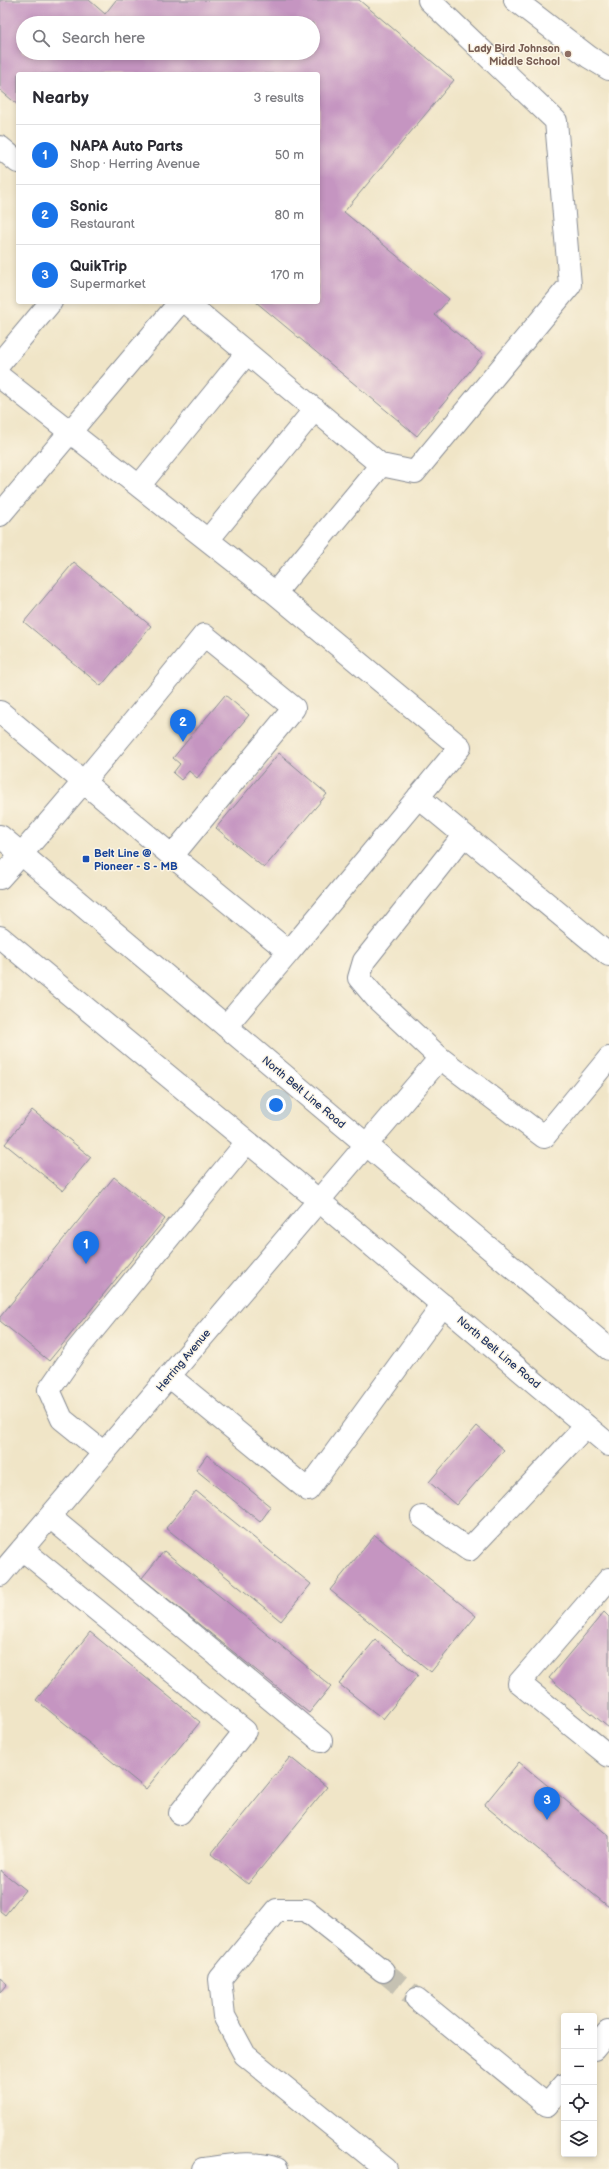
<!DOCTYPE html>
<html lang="en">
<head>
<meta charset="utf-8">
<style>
  :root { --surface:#fff; --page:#f2f2f3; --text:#2b2b33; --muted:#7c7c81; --line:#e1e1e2; --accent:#1a73e8 }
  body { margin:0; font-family:"Balsamiq Sans",sans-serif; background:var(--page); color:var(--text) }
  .controls { position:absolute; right:12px; bottom:12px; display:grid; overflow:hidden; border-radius:4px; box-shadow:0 2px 6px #0003 }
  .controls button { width:36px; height:36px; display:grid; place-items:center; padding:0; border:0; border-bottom:1px solid var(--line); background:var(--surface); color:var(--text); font:20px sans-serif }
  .you { position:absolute; left:276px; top:1105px; width:14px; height:14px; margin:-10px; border:3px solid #fff; border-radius:50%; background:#1a73e8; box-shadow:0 0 0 6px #1a73e833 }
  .badge { display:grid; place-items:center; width:26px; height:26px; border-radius:50%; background:var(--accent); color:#fff; font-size:13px; font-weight:700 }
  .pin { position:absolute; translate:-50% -33px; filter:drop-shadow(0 1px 2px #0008) }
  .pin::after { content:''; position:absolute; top:21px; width:14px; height:12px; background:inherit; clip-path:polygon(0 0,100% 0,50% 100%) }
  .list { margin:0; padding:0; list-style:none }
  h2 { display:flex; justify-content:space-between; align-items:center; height:52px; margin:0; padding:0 16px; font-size:17px }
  h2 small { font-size:13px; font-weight:400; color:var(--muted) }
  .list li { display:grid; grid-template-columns:26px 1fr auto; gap:12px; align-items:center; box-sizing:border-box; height:60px; padding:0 16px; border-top:1px solid var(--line) }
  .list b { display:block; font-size:15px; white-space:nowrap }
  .list p { margin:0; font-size:13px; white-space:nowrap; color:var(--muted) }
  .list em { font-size:13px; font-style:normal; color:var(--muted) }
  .icon { flex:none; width:22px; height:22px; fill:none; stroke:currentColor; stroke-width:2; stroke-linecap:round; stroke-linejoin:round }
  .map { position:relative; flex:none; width:609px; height:2169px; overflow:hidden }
  .search { position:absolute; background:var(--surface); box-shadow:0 2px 6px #0003; left:16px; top:16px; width:304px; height:44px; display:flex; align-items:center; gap:10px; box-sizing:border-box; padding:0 14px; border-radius:22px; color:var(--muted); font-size:15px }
  .panel { position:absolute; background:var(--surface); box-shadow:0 2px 6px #0003; left:16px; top:72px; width:304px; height:232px; border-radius:4px }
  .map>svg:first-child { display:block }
</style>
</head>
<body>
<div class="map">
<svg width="609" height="2169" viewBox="0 0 609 2169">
  <rect width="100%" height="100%" fill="#fcf5e5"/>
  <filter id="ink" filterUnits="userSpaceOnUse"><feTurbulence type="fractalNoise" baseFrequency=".025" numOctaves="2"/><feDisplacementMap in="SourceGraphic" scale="8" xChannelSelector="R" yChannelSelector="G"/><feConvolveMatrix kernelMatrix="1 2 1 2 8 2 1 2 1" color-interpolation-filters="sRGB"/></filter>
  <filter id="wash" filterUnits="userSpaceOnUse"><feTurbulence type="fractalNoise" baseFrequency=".012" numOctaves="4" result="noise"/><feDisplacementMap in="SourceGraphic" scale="16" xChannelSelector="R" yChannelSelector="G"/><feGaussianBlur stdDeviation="0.9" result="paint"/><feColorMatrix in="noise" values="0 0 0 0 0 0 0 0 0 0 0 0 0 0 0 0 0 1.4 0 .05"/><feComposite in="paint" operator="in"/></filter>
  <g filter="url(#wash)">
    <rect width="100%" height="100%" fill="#f0e5c7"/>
    <g id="blocks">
      <path fill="#c595c1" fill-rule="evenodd" d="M0,0h89l16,14 11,-14h243l95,80 -110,132 105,87 -14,16 48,40 -66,81 -161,-134h62v-228h-300v31l-18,-15zM23,23h290v30h-290z
        M74,562l77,64 -50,60 -77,-64z
        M225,695l24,20 -52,63 -8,-7 -8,9 -8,-7 7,-9 -7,-6z
        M279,753l48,41 -63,74 -48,-40z
        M32,1110l59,47 -28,34 -58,-47z
        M114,1177l51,42 -116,142 -49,-40v-4z
        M477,1426l27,24 -48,55 -27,-23z
        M207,1455l64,52 -11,15 -64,-52z
        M196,1491l115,93 -30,37 -115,-93z
        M375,1535l101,81 -45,56 -101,-82z
        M164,1551l167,135 -22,27 -167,-135z
        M604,1612l5,5v111l-60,-50z
        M90,1632l110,90 -54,67 -110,-89z
        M375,1640l43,35 -35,44 -44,-35z
        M290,1757l37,30 -79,97 -37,-30z
        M519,1762l90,74v71l-125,-102z
        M0,1870l25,20 -20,25 -5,-4z
        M0,1978l7,6 -7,8z"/>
    </g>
  </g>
  <g filter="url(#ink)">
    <use href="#blocks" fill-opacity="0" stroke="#868a92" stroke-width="1"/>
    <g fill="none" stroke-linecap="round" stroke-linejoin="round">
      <path stroke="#c5c1b2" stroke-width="22" stroke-dasharray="22 11" stroke-linecap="butt" d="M383,1971l34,28"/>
      <g stroke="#868a92" stroke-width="24">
        <path id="minor" d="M515,0l74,57 20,12
          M0,147l18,15
          M186,302l195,163 34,7 155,-187 -14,-164 -127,-121
          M0,363l51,-61
          M0,377l275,216 106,-128
          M139,486l108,-133
          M0,515l180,-213
          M208,540l107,-131
          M275,593l185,154 -171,205
          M0,712l172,144 122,-148 -90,-73c-66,82 -133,164 -204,243
          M418,797l191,158
          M172,856l117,96 -63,74
          M440,1058l-64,-60 -17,-20 5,-17 100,-126
          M169,1376l139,114 135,-185
          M104,1453l-42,-34 -13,-29 27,-39 171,-209
          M50,1517l271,224
          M422,1517l47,33 117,-124
          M22,1549l223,182 -65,82
          M0,1575l440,-517 104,79 65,-79
          M609,1579l-90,104 90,73
          M383,1971l-77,-61h-29l-57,69 4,37 21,39 141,114
          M417,1999l130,106 17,-20
          M594,2049l14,-17
          M203,2169c24,-3 52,-9 74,0"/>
      </g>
      <g stroke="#868a92" stroke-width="24">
        <path id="major" d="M0,836l609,513
          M0,937l318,263 291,245"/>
      </g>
      <use href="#minor" stroke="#fff" stroke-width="22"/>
      <use href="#major" stroke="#fff" stroke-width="22"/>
    </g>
  </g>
  <circle fill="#8d6e63" stroke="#fcf5e5" stroke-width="1.5" cx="568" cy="54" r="4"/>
  <rect fill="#1a4fb4" stroke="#fcf5e5" stroke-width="1.5" x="82" y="855" width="8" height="8" rx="2"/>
  <g text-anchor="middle" stroke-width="3" stroke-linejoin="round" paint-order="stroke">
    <g font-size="11" font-weight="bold" fill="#785e54" stroke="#fcf5e5" text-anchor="end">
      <text x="560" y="52">Lady Bird Johnson<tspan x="560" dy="13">Middle School</tspan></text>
    </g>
    <g font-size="11" font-weight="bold" fill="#164399" stroke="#fcf5e5" text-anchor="start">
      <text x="94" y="857">Belt Line @<tspan x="94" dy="13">Pioneer - S - MB</tspan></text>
    </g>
    <g font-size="11" fill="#1b2f5e" stroke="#fcf5e5">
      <text transform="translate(304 1092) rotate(40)" y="4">North Belt Line Road</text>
      <text transform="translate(499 1352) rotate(40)" y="4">North Belt Line Road</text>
      <text transform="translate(183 1360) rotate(-50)" y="4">Herring Avenue</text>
    </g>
  </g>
</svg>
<div class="controls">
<button>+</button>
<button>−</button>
<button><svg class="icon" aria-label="locate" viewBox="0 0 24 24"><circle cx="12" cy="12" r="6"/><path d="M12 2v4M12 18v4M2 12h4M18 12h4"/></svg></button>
<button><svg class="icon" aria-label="layers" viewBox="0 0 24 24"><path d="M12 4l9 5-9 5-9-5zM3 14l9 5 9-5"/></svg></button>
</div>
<div class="you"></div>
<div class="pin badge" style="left:86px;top:1264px">1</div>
<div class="pin badge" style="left:183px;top:742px">2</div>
<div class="pin badge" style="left:547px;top:1820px">3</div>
<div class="search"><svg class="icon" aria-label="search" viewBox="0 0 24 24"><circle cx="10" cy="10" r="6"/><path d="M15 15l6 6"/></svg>Search here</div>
<section class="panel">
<h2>Nearby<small>3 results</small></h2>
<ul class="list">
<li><span class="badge">1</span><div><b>NAPA Auto Parts</b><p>Shop · Herring Avenue</p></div><em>50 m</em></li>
<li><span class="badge">2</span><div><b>Sonic</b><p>Restaurant</p></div><em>80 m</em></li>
<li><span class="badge">3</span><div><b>QuikTrip</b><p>Supermarket</p></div><em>170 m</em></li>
</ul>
</section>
</div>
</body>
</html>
